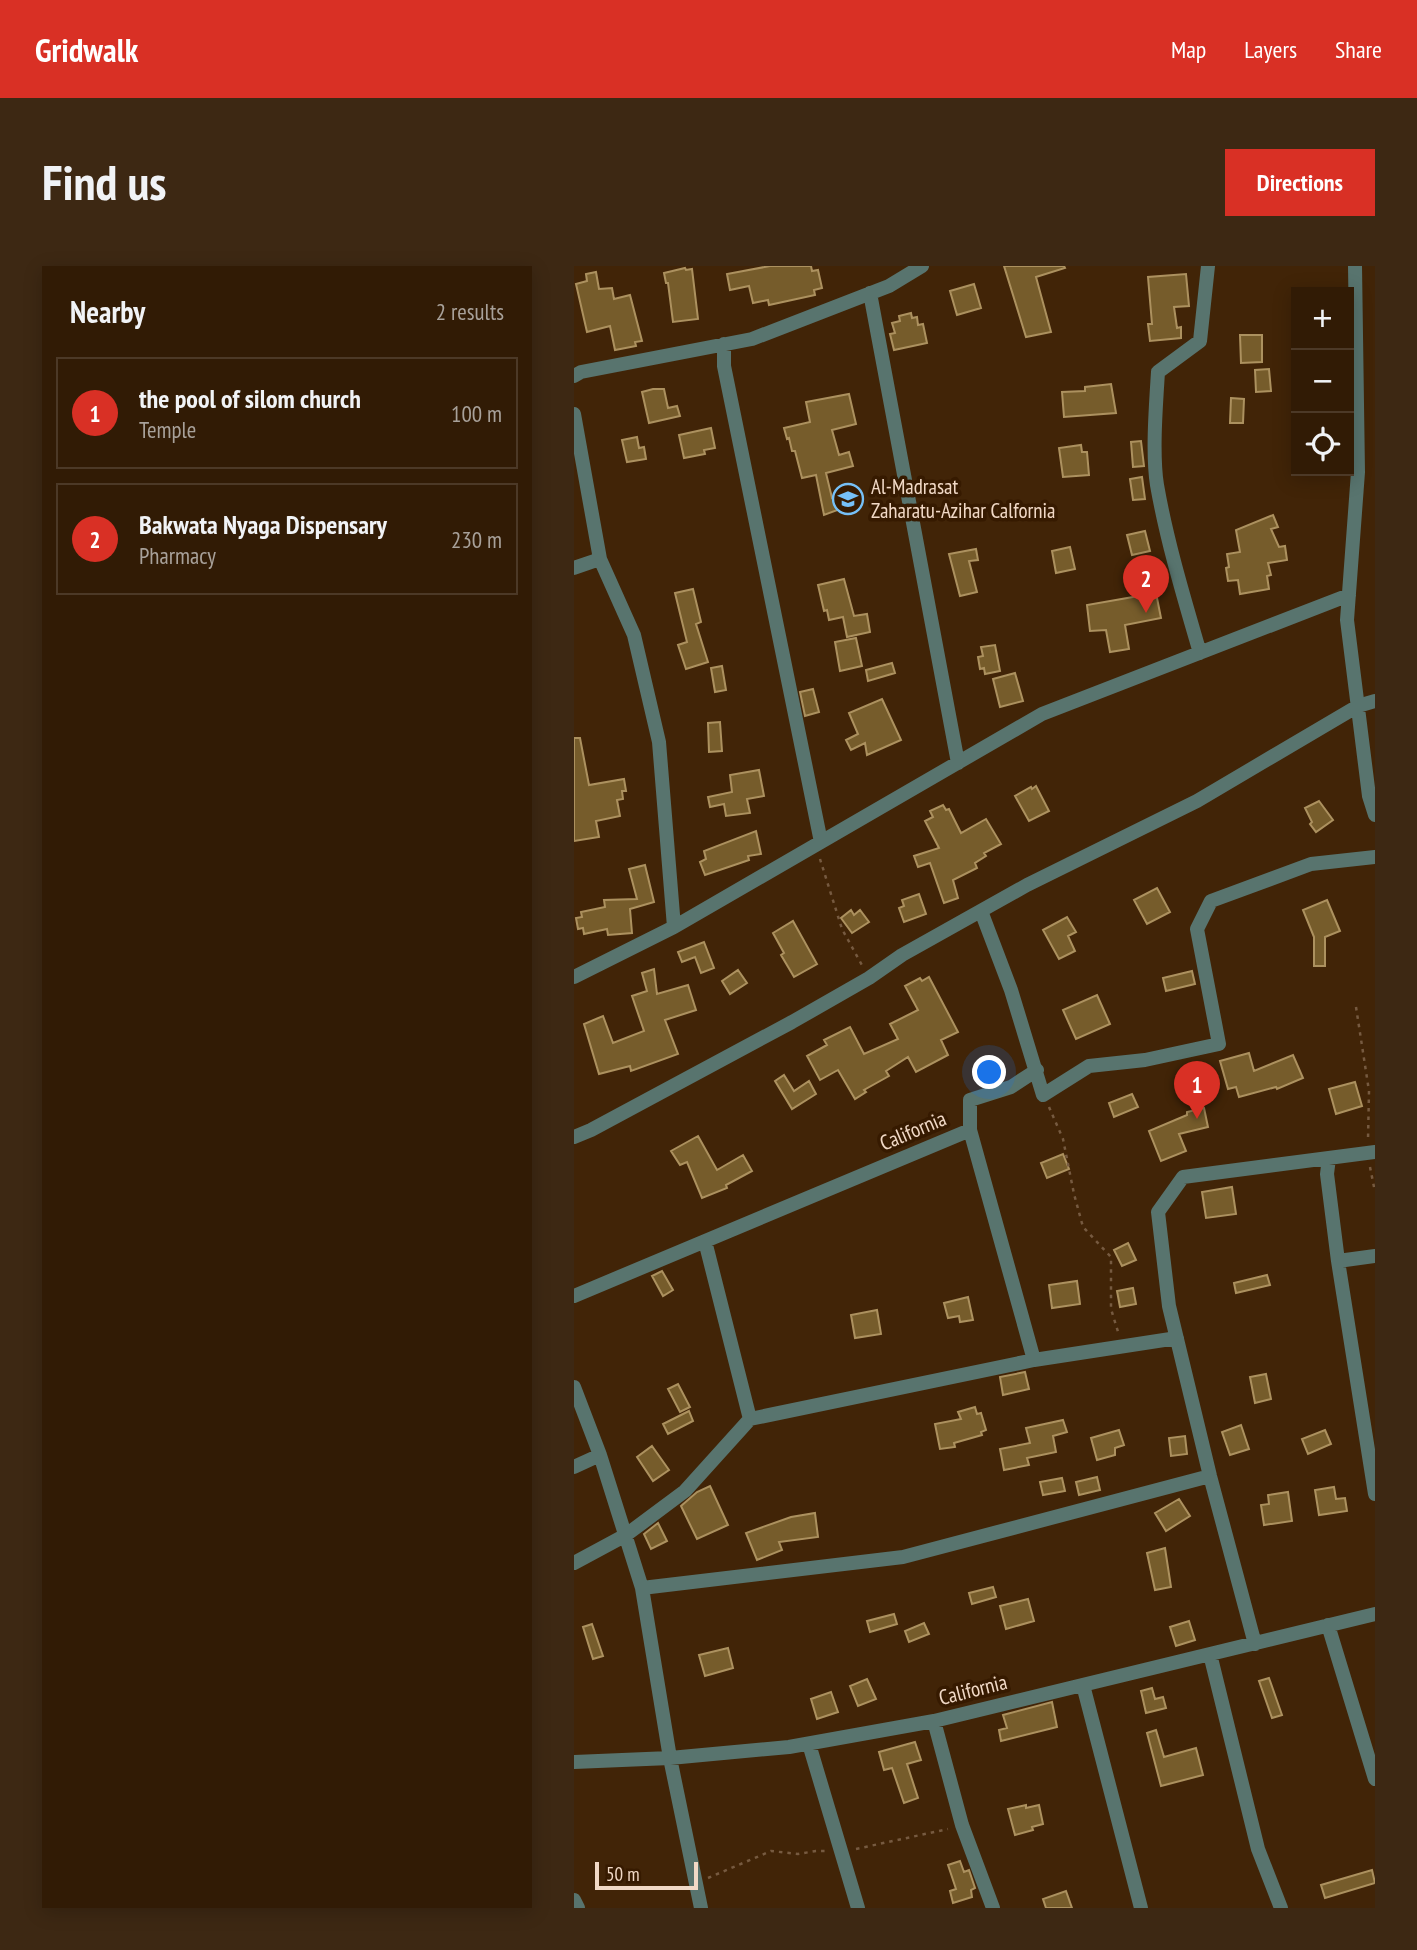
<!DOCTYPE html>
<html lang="en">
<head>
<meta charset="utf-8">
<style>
  :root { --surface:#311b05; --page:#3d2813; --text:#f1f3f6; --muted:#a8a19a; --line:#4c3927; --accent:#d93025 }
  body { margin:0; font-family:"PT Sans Narrow",sans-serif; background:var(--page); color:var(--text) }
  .controls { position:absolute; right:21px; top:21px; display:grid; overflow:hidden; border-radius:0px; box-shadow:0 4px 18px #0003 }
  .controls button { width:63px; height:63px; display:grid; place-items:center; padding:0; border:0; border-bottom:2px solid var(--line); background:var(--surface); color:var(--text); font:35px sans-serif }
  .scale { position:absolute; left:21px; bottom:18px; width:103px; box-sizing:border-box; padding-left:7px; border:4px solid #f1d9c6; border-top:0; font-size:19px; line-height:24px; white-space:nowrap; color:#f1d9c6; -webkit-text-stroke:5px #361a00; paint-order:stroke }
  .you { position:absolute; left:416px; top:807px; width:24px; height:24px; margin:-18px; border:5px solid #fff; border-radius:50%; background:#1a73e8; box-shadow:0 0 0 10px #1a73e833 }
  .badge { display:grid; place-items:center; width:46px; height:46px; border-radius:50%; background:var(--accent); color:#fff; font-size:23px; font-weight:700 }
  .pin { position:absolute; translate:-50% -58px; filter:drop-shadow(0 2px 4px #0008) }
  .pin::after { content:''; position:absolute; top:37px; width:24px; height:21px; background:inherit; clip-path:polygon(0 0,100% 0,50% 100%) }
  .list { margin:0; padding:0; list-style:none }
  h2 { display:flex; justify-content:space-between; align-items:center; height:91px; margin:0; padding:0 28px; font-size:30px }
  h2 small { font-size:23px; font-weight:400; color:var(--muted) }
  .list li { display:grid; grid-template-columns:46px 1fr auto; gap:21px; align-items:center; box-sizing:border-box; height:112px; margin:0 14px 14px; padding:0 14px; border:2px solid var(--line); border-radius:0px }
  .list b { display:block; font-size:26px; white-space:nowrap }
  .list p { margin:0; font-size:23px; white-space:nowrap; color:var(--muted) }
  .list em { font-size:23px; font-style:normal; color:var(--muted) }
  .icon { flex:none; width:38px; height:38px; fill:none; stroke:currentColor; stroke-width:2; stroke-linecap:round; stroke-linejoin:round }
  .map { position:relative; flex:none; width:801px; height:1642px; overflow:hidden; border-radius:0px }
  header { display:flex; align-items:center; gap:42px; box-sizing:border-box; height:98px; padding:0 35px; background:var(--accent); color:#fff }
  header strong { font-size:33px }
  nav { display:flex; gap:38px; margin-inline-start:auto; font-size:24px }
  .intro { display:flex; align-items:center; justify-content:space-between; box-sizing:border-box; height:168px; padding:0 42px }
  h1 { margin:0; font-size:49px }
  .button { padding:18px 32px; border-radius:0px; background:var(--accent); color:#fff; font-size:24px; font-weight:700 }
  main { display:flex; gap:42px; padding:0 42px }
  aside { flex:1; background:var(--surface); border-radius:0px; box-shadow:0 4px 18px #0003 }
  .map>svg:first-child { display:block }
</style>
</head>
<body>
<header>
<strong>Gridwalk</strong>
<nav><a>Map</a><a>Layers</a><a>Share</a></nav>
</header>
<div class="intro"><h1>Find us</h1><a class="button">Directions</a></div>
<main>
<aside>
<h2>Nearby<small>2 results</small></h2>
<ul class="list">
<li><span class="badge">1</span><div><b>the pool of silom church</b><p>Temple</p></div><em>100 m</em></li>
<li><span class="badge">2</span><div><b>Bakwata Nyaga Dispensary</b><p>Pharmacy</p></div><em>230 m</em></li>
</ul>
</aside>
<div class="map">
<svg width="801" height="1642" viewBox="0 0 801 1642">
  <rect width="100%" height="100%" fill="#412407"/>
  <path fill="#765c2b" stroke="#ac915f" stroke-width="2" d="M196,0h41l1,5 6,-1 4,18 -8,2 1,5 -46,10 -1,-5 -15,3 -4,-17 -19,4 -3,-16z
    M430,0h60l1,2 -29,9 15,55 -25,5z
    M111,2l1,2 6,-1 6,50 -25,3 -5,-39h-2l-2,-10z
    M22,6l3,17 13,-1 2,11 16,-4 12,46 -7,1 1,4 -21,4 -5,-24 -23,6 -11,-48 11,-3 -1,-7z
    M612,8l3,32 -15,1 3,21 4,-1v11l-31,3 -2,-17h4l-4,-47z
    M400,18l7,24 -24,7 -7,-24z
    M337,47l1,5 5,-1 1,8 5,-1 4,19 -33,7 -4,-16 5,-1 -3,-10 8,-2 -1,-5z
    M666,69h22v27l-21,1z
    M695,103l2,22 -15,1 -1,-22z
    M537,118l5,29 -52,4 -2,-25 23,-1v-4z
    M79,123h11l4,19 9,-2 3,10 -31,7 -7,-31z
    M275,128l7,30 -24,6 7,25 10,-3 4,14 -27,7 6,25 24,-8 3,12 -35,13 -8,-40 -14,3 -7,-27h-3l-3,-13 -2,1 -3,-11 26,-6 -4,-20z
    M657,132l13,1 -1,24h-13z
    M137,162l4,20 -11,2 1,4 -21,4 -5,-23z
    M63,171l2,11 5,-1 2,12 -19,3 -5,-22z
    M567,175l3,25 -11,1 -2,-25z
    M507,179l1,7h5l2,23 -26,2 -4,-29z
    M568,211l3,22 -12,1 -3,-21z
    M699,249l5,12 -7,2 8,18 6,-1 2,14 -19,3 3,12 -4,1 2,13 -29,5 -2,-14 -10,1 -2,-13 3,-1 -2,-13 13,-2 -4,-22z
    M571,265l5,20 -18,4 -5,-20z
    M496,281l5,22 -19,4 -4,-22z
    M402,283l2,11 -9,1 8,31 -17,4 -11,-42z
    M270,313l10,37 13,-2 3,18 -23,5 -4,-20 -14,3 -2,-10 -3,1 -6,-26z
    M119,323l8,33 -5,2 12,38 -22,7 -8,-24 9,-3 -12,-49z
    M582,327l5,25 -36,7 4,24 -19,3 -4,-22 -16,1 -3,-26z
    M282,372l6,28 -22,5 -5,-29z
    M421,379l5,26 -15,3 -1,-6 -4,1 -2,-12 5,-1 -2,-9z
    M318,397l3,10 -27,8 -2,-11z
    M148,400l4,24 -11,2 -4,-24z
    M441,407l8,28 -23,6 -7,-28z
    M239,423l6,23 -14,4 -5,-24z
    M308,433l19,41 -34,15 -2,-12 -14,7 -5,-10 12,-6 -9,-21z
    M146,456l2,29 -13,1 -1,-29z
    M0,472h6l9,47 35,-6 2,12h-4l1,8 -6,1 3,16 -24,5 3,16 -25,4z
    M185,504l5,26 -17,3 3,14 -24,3 -2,-12 -14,3 -2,-10 24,-5 -2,-17z
    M462,520l13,25 -20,10 -14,-25 16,-9 1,2z
    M745,535l14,19 -17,12 -6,-8 2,-2 -7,-14z
    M369,539l3,5 3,-1 12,24 25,-14 15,25 -17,9 2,3 -11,7 2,5 -24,12 5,18 -14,5 -14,-40 -12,4 -4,-11 25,-8 -14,-27 8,-4 -3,-6z
    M182,565l5,23 -13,2 1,4 -44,15 -5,-13 6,-3 -2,-8z
    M71,599l9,37 -24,7 2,24 -24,2 -1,-6 -23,5 -1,-6 -5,1 -2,-11 6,-1 -1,-5 24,-5 -1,-7 33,-1 -8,-30z
    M583,622l13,24 -23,12 -13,-24z
    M345,628l7,20 -22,8 -5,-14 5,-2 -2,-6z
    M753,634l13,31 -15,6v29h-11v-29l-11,-27z
    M277,644l3,5 6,-5 9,12 -17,11 -11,-15z
    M493,651l9,15 -8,4 7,15 -16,8 -16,-29z
    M219,655l24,43 -23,13 -13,-22 3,-2 -11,-20z
    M130,676l10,26 -13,5 -6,-16 -13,5 -4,-10z
    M80,703l3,25 31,-9 8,25 -31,10 13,34 -47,17 -1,-5 -31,8 -15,-50 19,-8 10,27 31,-12 -12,-35 15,-5 -5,-18z
    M164,704l9,13 -17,11 -8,-13z
    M618,705l3,13 -29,7 -3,-13z
    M355,711l29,55 -17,8 7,15 -32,17 -8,-15 -22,14 3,5 -25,14 2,2 -11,7 -17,-29 -18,10 -13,-24 20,-11 -3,-5 26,-13 14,27 34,-15 -8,-15 28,-14 -13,-24 15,-8 2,3z
    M523,729l13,29 -34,15 -13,-29z
    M675,787l5,18 39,-16 10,23 -26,11 -1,-2 -37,10 -3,-10 -8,2 -8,-28z
    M210,809l10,16 15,-10 7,13 -24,15 -17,-28z
    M781,816l7,24 -26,8 -7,-25z
    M558,828l6,13 -24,10 -5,-14z
    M630,842l4,19 -29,7 7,17 -25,10 -12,-30 38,-16v-3z
    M124,870l19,34 26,-15 9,16 -26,14 1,3 -25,10 -15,-36 -7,3 -9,-14z
    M489,888l6,15 -22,9 -6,-15z
    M658,921l4,27 -30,4 -4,-26z
    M554,977l8,17 -14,6 -8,-16z
    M88,1005l11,19 -10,6 -11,-20z
    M693,1009l3,10 -34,8 -2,-10z
    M503,1015l3,23 -28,4 -3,-23z
    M559,1022l3,16 -16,3 -3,-16z
    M394,1031l5,23 -13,2 -1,-6 -11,2 -4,-15z
    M303,1044l4,24 -26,4 -4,-23z
    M451,1106l4,17 -26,6 -3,-18z
    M692,1108l5,25 -16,4 -5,-26z
    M104,1118l12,23 -10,5 -12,-23z
    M401,1141l2,7 4,-1 5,17 -5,2 1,3 -28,8 1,4 -15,2 -5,-25 26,-5 -3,-7z
    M115,1145l4,10 -25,13 -5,-10z
    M489,1154l4,12 -14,4 3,16 -29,6 2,7 -25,5 -4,-21 30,-6 -4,-15z
    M667,1159l8,24 -19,6 -8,-23z
    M545,1164l5,15 -9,3v7l-18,5 -6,-22z
    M751,1164l6,14 -23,10 -6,-15z
    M611,1170l2,18 -16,2 -2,-18z
    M78,1180l17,24 -16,11 -16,-24z
    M523,1211l3,13 -21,5 -3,-13z
    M488,1212l3,13 -22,4 -3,-13z
    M136,1220l18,39 -31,14 -16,-33 16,-14z
    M760,1221l2,12 9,-1 2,13 -28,4 -4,-25z
    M714,1226l4,29 -28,4 -3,-20 8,-1 -1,-9z
    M605,1233l11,17 -24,15 -11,-18z
    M241,1247l3,24 -39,5 3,8 -25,10 -11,-27 45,-16z
    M84,1257l9,18 -16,8 -7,-15z
    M591,1282l6,39 -16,3 -8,-37z
    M419,1321l3,10 -24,7 -3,-11z
    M454,1333l6,22 -28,8 -6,-23z
    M320,1348l3,10 -27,8 -3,-11z
    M615,1355l6,19 -19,6 -6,-19z
    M350,1357l5,11 -20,8 -4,-11z
    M18,1358l11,32 -10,3 -10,-32z
    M154,1382l5,20 -28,8 -6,-21z
    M695,1412l13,37 -10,3 -13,-37z
    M293,1413l9,20 -18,7 -8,-20z
    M578,1422l3,11 8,-2 3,11 -20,5 -5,-22z
    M257,1426l7,20 -21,7 -6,-20z
    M478,1436l5,25 -56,14 -2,-11 8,-2 -4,-13z
    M582,1464l8,27 32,-9 7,27 -42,11 -14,-53z
    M341,1476l6,18 -14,4 11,34 -14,5 -12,-35 -8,2 -5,-18z
    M452,1539v3l13,-3 4,19 -11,3 1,3 -18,5 -7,-26z
    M386,1595l4,11 5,-2 6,18 -4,2 1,7 -19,6 -3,-12 6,-2 -8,-24z
    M798,1604l3,13 -50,15 -4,-13z
    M492,1625l6,17h-26l-3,-9z"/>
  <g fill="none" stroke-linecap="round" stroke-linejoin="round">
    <path stroke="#765a40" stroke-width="2.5" stroke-dasharray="3.5 5" stroke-linecap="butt" d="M246,593l22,70 21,38
      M782,741l13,84 -1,49
      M475,841l14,32 11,55 9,33 28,30v52l8,26
      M796,901l5,25
      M282,1583l92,-20
      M134,1612l63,-27 27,3 18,-3h13"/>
    <path stroke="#58746e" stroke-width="14" d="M781,0l3,206 -11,148 22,176 6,19
      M296,27l88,470
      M150,78v22l97,476
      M0,110l7,-4 171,-33 137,-53 33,-20
      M0,148l26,145 34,76 25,107 15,185
      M0,302l26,-9
      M626,387c-16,-55 -33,-111 -43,-168 -5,-31 -1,-81 1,-113l42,-31 8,-75
      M407,645l30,79 32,105 46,-29 56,-6 74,-16 -22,-115 14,-28 100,-37 64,-7
      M0,711l100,-50 368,-213 307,-119
      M396,864v-30l41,-13 26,-17
      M0,871l17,-7 201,-108 77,-44 33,-23 125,-70 170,-84 161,-95 17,-5
      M755,892l-2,16 11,87 37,233
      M131,975l45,178
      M764,995l37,-5
      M0,1030l396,-166 64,230
      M0,1121l26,68 42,133 28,170 31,150
      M0,1201l26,-12
      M0,1297l52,-28 59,-44 65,-72 284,-59 143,-22
      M68,1322l261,-31 307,-81
      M754,1359l47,154
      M681,1378l-45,-168 -41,-170 -11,-94 25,-35 192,-25
      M636,1388l48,195 23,59
      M509,1419l58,223
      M360,1455l28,104 31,83
      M235,1478l49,164
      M0,1496l96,-4 119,-11 145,-26 441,-107
      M0,1634l4,8"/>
  </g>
  <defs>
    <g id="school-ring" transform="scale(1.575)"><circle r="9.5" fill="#361a00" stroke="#76c0f7" stroke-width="1.5"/><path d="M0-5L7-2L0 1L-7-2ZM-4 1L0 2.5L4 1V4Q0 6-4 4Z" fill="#76c0f7"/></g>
  </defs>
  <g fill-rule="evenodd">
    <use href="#school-ring" x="274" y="233"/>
  </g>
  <g text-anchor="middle" stroke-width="7" stroke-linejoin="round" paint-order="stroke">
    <g font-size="21" fill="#f1d9c6" stroke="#361a00" text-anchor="start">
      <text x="297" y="228">Al-Madrasat<tspan x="297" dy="24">Zaharatu-Azihar Calfornia</tspan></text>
    </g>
    <g font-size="21" fill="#f1d9c6" stroke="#361a00">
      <text transform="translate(339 865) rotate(-23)" y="7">California</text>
      <text transform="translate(399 1424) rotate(-14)" y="7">California</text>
    </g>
  </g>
</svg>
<div class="controls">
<button>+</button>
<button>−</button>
<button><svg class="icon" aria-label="locate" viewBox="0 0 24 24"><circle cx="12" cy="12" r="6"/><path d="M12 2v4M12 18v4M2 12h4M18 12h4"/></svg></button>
</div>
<div class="scale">50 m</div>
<div class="you"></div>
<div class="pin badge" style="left:623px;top:853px">1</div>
<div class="pin badge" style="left:572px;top:347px">2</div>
</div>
</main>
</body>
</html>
